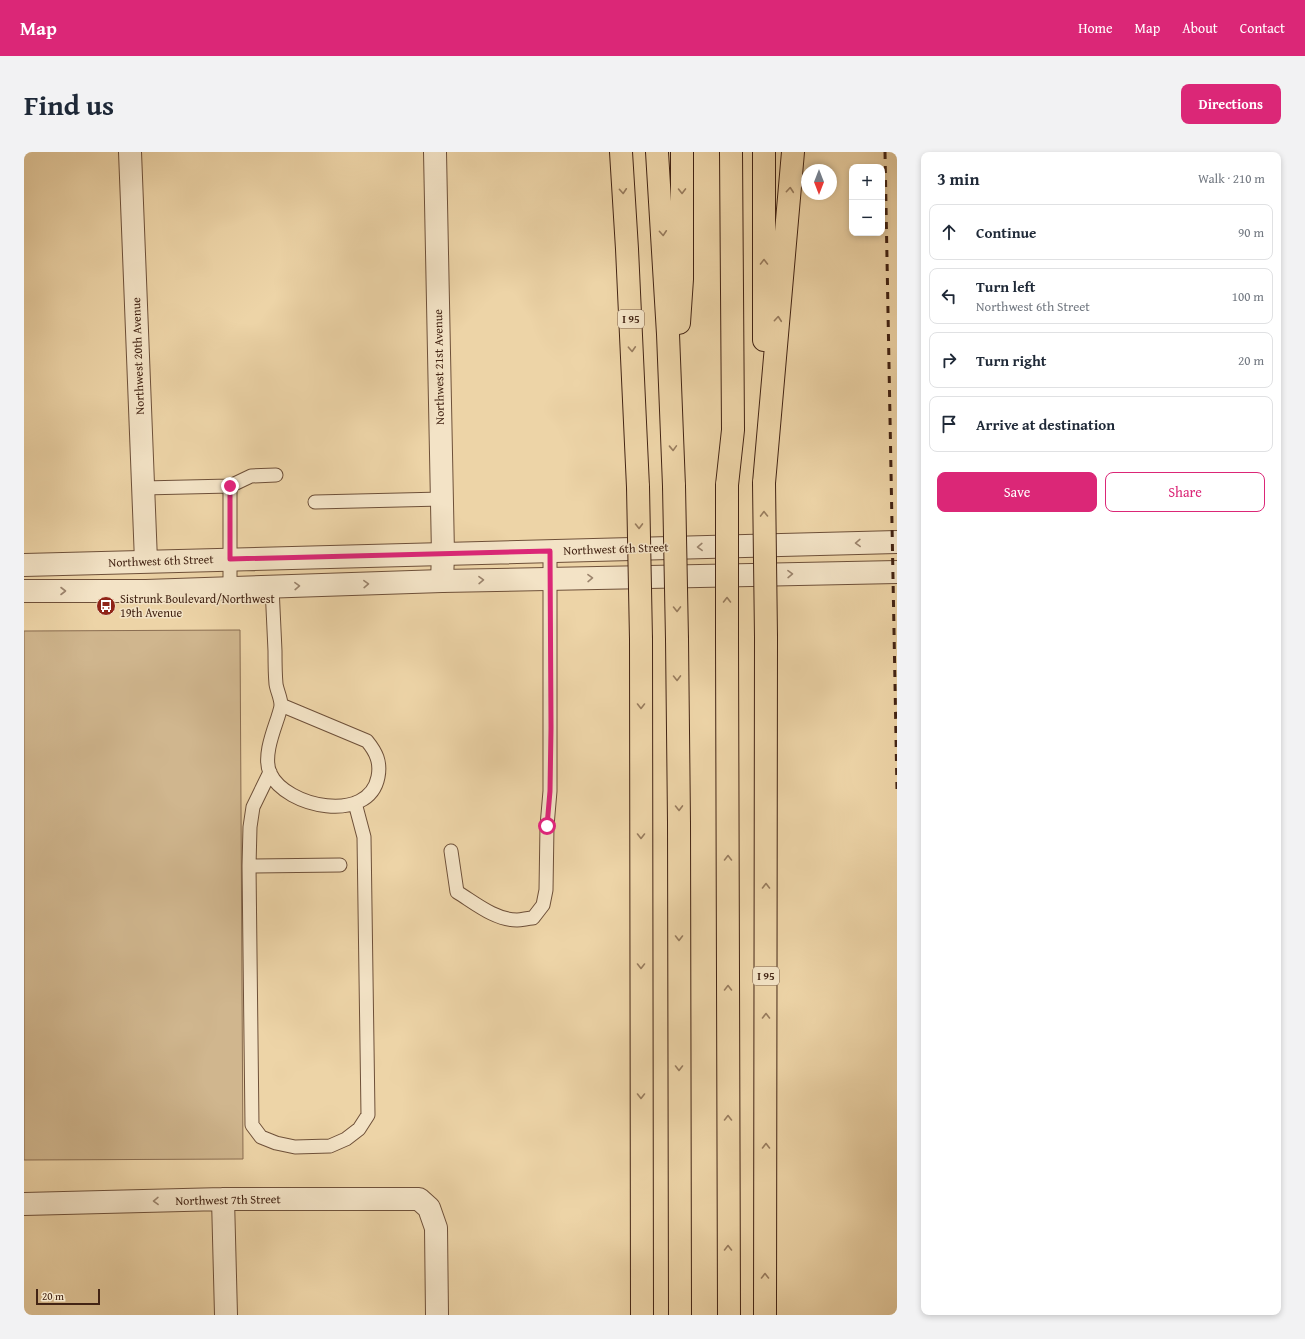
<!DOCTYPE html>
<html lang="en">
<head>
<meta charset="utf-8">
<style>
  :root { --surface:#fff; --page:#f2f2f3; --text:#1f2937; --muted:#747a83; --line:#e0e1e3; --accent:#db2777 }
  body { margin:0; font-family:"Gentium Book Plus",serif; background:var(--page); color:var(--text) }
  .controls { position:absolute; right:12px; top:12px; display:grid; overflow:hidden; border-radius:8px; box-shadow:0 2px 6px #0003 }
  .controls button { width:36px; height:36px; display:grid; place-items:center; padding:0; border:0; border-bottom:1px solid var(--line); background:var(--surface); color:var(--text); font:20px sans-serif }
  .compass { position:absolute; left:777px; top:12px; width:36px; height:36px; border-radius:50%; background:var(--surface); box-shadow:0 2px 6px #0003; rotate:180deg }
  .scale { position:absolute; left:12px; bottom:10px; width:64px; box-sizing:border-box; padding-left:4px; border:2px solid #432414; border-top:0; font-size:11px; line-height:14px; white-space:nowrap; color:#432414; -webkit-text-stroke:3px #f3e3c6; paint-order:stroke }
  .stop { position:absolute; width:12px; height:12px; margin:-9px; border:3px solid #db2777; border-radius:50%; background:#fff }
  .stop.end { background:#db2777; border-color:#fff; box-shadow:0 1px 4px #0008 }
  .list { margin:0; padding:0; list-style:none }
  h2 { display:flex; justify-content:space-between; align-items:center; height:52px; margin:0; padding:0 16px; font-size:17px }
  h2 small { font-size:13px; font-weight:400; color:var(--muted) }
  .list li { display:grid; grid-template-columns:26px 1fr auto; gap:12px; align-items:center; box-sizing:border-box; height:56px; margin:0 8px 8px; padding:0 8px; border:1px solid var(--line); border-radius:8px }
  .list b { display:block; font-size:15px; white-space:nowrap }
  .list p { margin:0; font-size:13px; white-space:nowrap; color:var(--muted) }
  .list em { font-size:13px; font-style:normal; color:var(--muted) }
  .actions { display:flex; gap:8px; padding:12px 16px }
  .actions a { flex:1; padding:9px 0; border:1px solid var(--accent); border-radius:8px; text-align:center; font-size:14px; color:var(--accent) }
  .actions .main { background:var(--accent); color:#fff }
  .icon { flex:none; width:22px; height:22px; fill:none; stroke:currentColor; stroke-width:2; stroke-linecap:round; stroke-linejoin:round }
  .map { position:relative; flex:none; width:873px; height:1163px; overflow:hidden; border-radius:8px }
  header { display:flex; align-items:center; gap:24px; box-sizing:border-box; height:56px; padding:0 20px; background:var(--accent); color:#fff }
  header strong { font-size:19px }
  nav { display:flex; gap:22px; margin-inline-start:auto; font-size:14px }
  .intro { display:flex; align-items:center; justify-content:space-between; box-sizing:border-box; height:96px; padding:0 24px }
  h1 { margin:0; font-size:28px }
  .button { padding:10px 18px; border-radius:8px; background:var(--accent); color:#fff; font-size:14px; font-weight:700 }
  main { display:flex; gap:24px; padding:0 24px }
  aside { flex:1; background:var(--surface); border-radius:8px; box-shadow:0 2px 6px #0003 }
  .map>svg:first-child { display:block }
</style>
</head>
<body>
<header>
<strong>Map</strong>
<nav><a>Home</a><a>Map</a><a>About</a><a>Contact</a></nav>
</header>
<div class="intro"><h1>Find us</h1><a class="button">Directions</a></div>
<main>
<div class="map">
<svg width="873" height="1163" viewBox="0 0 873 1163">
  <rect width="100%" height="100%" fill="#edd4a7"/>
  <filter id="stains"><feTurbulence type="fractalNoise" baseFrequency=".005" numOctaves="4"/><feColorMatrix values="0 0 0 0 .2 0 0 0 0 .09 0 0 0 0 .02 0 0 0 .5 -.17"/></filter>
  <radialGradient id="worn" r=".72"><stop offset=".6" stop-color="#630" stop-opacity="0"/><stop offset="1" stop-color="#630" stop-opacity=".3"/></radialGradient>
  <path fill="#d0b68e" stroke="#8a6d51" d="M216,478l3,529 -219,1v-529z"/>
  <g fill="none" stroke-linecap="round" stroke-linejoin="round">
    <g stroke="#6e5039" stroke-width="15">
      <path id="service" d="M206,334v103
        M119,336l87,-2 21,-10 25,-1
        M291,350l127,-3
        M248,435c1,21 2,43 3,64 0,11 0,22 1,33 1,7 5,14 5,21 0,4 -2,8 -3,12 -5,15 -15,40 -8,56 16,35 99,51 108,4 3,-15 -2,-25 -11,-36l-86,-36
        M246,620l-17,35 -3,20 -1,39 3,259 9,12 15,6 19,4 35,-1 16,-7 13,-10 9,-14 -4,-278 -9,-34
        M427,699l6,41c18,11 38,28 60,28 5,0 11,-2 16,-2l10,-13 3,-15 1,-64 3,-35v-240
        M225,714l91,-1"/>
    </g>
    <g stroke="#6e5039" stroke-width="24">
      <path id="minor" d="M106,0l16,409
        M411,0l8,402 -1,27
        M199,1047l3,116
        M0,1052l199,-5h196l10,9 7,20 1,87"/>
    </g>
    <g stroke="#6e5039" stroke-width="24">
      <path id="tertiary" d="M0,413l873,-23
        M0,439h122l296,-10 455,-9"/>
    </g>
    <g stroke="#432414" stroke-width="24">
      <path id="motorway" d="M597,0l6,97 11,238
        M633,0l11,182 6,152
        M740,0v188
        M655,171l3,-44v-127
        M740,331l29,-331
        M703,333l6,-55 -2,-278
        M617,487l1,676
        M653,487l2,183 1,493
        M703,487l2,676
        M741,1163l1,-678"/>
    </g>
    <use href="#service" stroke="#f3e3c6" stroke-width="13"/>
    <use href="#minor" stroke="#f3e3c6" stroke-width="22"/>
    <use href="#tertiary" stroke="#f3e3c6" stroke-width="22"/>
    <use href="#motorway" stroke="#edd4a7" stroke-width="22"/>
    <path stroke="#432414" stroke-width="3" stroke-dasharray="7 7" stroke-linecap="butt" d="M861,0l12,638"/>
    <g stroke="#432414" stroke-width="24" stroke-linecap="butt">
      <path id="motorway-bridge" d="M740,331l2,154
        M703,333v154
        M650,334l3,153
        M614,335l3,152"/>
    </g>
    <use href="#motorway-bridge" stroke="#edd4a7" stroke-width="22"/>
  </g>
  <defs><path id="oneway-chevron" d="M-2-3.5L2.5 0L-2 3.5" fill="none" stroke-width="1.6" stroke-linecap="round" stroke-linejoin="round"/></defs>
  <g stroke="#987c5e">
    <use href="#oneway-chevron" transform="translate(766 38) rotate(-85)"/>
    <use href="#oneway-chevron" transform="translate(599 39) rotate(86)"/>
    <use href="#oneway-chevron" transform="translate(658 39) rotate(89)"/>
    <use href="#oneway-chevron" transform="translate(639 81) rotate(86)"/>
    <use href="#oneway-chevron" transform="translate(740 110) rotate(-90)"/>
    <use href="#oneway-chevron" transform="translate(754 167) rotate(-85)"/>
    <use href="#oneway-chevron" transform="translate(608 197) rotate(87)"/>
    <use href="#oneway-chevron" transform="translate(649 296) rotate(88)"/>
    <use href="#oneway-chevron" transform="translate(740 362) rotate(-91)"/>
    <use href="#oneway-chevron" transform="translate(615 374) rotate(89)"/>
    <use href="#oneway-chevron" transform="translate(703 448) rotate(-90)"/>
    <use href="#oneway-chevron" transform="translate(653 457) rotate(89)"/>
    <use href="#oneway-chevron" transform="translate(653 526) rotate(89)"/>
    <use href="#oneway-chevron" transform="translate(617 554) rotate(90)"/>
    <use href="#oneway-chevron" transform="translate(655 656) rotate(89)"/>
    <use href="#oneway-chevron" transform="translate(617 684) rotate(90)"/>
    <use href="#oneway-chevron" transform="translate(704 706) rotate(-90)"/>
    <use href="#oneway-chevron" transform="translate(742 734) rotate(-90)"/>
    <use href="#oneway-chevron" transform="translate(655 786) rotate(90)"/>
    <use href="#oneway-chevron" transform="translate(617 814) rotate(90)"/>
    <use href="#oneway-chevron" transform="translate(704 836) rotate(-90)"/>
    <use href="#oneway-chevron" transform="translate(742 864) rotate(-90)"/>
    <use href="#oneway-chevron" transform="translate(655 916) rotate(90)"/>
    <use href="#oneway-chevron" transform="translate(617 944) rotate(90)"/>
    <use href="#oneway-chevron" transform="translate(704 966) rotate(-90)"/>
    <use href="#oneway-chevron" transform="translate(742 994) rotate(-90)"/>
    <use href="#oneway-chevron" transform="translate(704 1096) rotate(-90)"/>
    <use href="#oneway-chevron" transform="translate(741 1124) rotate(-90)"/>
  </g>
  <g stroke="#9b846d">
    <use href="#oneway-chevron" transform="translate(834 391) rotate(178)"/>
    <use href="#oneway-chevron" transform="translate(676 395) rotate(178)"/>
    <use href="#oneway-chevron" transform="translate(766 422) rotate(-1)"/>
    <use href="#oneway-chevron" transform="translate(566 426) rotate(-1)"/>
    <use href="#oneway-chevron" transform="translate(457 428) rotate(-1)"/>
    <use href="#oneway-chevron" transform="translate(342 432) rotate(-2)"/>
    <use href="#oneway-chevron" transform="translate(273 434) rotate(-2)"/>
    <use href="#oneway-chevron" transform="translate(39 439)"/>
    <use href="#oneway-chevron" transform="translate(132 1049) rotate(179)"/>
  </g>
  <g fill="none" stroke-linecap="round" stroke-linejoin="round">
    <path stroke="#db2777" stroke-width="5" d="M206,334v73l320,-8 1,177 -1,63 -3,35"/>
  </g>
  <defs>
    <g id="bus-disc" transform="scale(1)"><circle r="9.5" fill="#8f2418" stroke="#f3e3c6"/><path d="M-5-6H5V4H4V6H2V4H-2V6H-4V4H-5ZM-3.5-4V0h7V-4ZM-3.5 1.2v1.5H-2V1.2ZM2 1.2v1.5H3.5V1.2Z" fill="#fff"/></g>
  </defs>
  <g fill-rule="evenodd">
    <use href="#bus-disc" x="82" y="454"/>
  </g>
  <g text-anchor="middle" stroke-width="3" stroke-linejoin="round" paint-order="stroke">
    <g fill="#f3e3c6" stroke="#785d49" stroke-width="1">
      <rect x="594" y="158" width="26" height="18" rx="3"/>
      <rect x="729" y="815" width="26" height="18" rx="3"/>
    </g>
    <g font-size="11" font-weight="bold" fill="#432414">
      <text x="607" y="171">I 95</text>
      <text x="742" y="828">I 95</text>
    </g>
    <g font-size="12" fill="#432414" stroke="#f3e3c6">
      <text transform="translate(114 204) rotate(-92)" y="4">Northwest 20th Avenue</text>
      <text transform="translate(415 215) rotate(-91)" y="4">Northwest 21st Avenue</text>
      <text transform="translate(592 397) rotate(-2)" y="4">Northwest 6th Street</text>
      <text transform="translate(137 409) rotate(-2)" y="4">Northwest 6th Street</text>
      <text transform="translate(204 1048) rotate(-1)" y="4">Northwest 7th Street</text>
    </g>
    <g font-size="12" fill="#432414" stroke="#f3e3c6" text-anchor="start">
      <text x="96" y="451">Sistrunk Boulevard/Northwest<tspan x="96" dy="14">19th Avenue</tspan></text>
    </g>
  </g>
  <rect width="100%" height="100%" filter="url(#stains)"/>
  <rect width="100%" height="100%" fill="url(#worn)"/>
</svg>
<div class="controls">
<button>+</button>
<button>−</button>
</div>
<svg class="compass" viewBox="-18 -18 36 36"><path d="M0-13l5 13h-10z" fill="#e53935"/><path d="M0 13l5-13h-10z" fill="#747a83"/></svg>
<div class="scale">20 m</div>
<div class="stop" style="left:523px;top:674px"></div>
<div class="stop end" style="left:206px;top:334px"></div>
</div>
<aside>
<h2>3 min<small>Walk · 210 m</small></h2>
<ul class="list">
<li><svg class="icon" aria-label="ahead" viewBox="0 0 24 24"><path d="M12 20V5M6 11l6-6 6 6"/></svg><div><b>Continue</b></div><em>90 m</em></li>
<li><svg class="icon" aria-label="left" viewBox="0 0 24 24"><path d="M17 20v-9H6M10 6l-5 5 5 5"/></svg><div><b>Turn left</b><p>Northwest 6th Street</p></div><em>100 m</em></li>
<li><svg class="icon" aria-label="right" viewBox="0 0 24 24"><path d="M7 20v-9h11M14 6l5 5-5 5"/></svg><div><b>Turn right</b></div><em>20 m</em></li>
<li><svg class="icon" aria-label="arrive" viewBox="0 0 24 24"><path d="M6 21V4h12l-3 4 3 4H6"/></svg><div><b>Arrive at destination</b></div></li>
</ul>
<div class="actions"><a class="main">Save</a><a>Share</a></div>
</aside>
</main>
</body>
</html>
